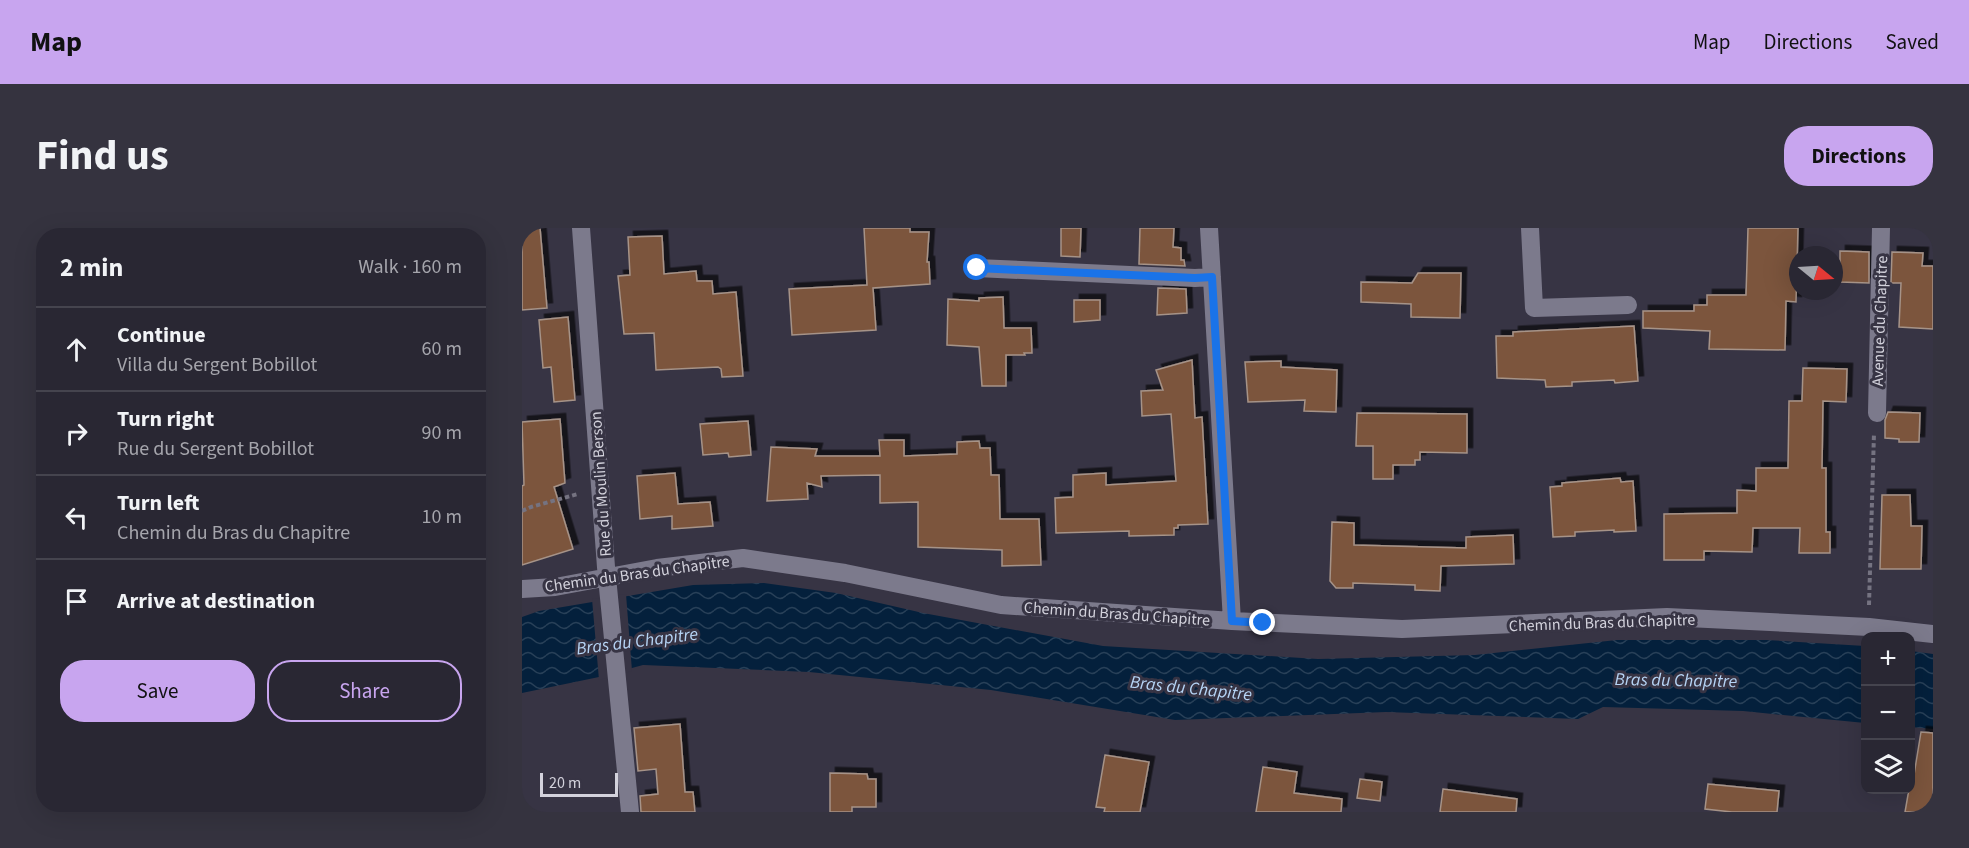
<!DOCTYPE html>
<html lang="en">
<head>
<meta charset="utf-8">
<style>
  :root { --surface:#292733; --page:#35333f; --text:#f1f3f6; --muted:#a5a5ac; --line:#45444e; --accent:#c8a5ef }
  body { margin:0; font-family:"Source Sans 3",sans-serif; background:var(--page); color:var(--text) }
  .controls { position:absolute; right:18px; bottom:18px; display:grid; overflow:hidden; border-radius:12px; box-shadow:0 6px 24px #0002 }
  .controls button { width:54px; height:54px; display:grid; place-items:center; padding:0; border:0; border-bottom:2px solid var(--line); background:var(--surface); color:var(--text); font:30px sans-serif }
  .compass { position:absolute; left:1267px; top:18px; width:54px; height:54px; border-radius:50%; background:var(--surface); box-shadow:0 6px 24px #0002; rotate:108deg }
  .scale { position:absolute; left:18px; bottom:15px; width:78px; box-sizing:border-box; padding-left:6px; border:3px solid #d3d2dc; border-top:0; font-size:16px; line-height:21px; white-space:nowrap; color:#d3d2dc; -webkit-text-stroke:4px #373444; paint-order:stroke }
  .stop { position:absolute; width:18px; height:18px; margin:-14px; border:4px solid #1a73e8; border-radius:50%; background:#fff }
  .stop.end { background:#1a73e8; border-color:#fff; box-shadow:0 2px 6px #0008 }
  .list { margin:0; padding:0; list-style:none }
  h2 { display:flex; justify-content:space-between; align-items:center; height:78px; margin:0; padding:0 24px; font-size:26px }
  h2 small { font-size:20px; font-weight:400; color:var(--muted) }
  .list li { display:grid; grid-template-columns:39px 1fr auto; gap:18px; align-items:center; box-sizing:border-box; height:84px; padding:0 24px; border-top:2px solid var(--line) }
  .list b { display:block; font-size:22px; white-space:nowrap }
  .list p { margin:0; font-size:20px; white-space:nowrap; color:var(--muted) }
  .list em { font-size:20px; font-style:normal; color:var(--muted) }
  .actions { display:flex; gap:12px; padding:18px 24px }
  .actions a { flex:1; padding:14px 0; border:2px solid var(--accent); border-radius:24px; text-align:center; font-size:21px; color:var(--accent) }
  .actions .main { background:var(--accent); color:#111 }
  .icon { flex:none; width:33px; height:33px; fill:none; stroke:currentColor; stroke-width:2; stroke-linecap:round; stroke-linejoin:round }
  .map { position:relative; flex:none; width:1411px; height:584px; overflow:hidden; border-radius:24px }
  header { display:flex; align-items:center; gap:36px; box-sizing:border-box; height:84px; padding:0 30px; background:var(--accent); color:#111 }
  header strong { font-size:28px }
  nav { display:flex; gap:33px; margin-inline-start:auto; font-size:21px }
  .intro { display:flex; align-items:center; justify-content:space-between; box-sizing:border-box; height:144px; padding:0 36px }
  h1 { margin:0; font-size:42px }
  .button { padding:15px 27px; border-radius:24px; background:var(--accent); color:#111; font-size:21px; font-weight:700 }
  main { display:flex; gap:36px; padding:0 36px }
  aside { flex:1; background:var(--surface); border-radius:24px; box-shadow:0 6px 24px #0002 }
  .map>svg:first-child { display:block }
</style>
</head>
<body>
<header>
<strong>Map</strong>
<nav><a>Map</a><a>Directions</a><a>Saved</a></nav>
</header>
<div class="intro"><h1>Find us</h1><a class="button">Directions</a></div>
<main>
<aside>
<h2>2 min<small>Walk · 160 m</small></h2>
<ul class="list">
<li><svg class="icon" aria-label="ahead" viewBox="0 0 24 24"><path d="M12 20V5M6 11l6-6 6 6"/></svg><div><b>Continue</b><p>Villa du Sergent Bobillot</p></div><em>60 m</em></li>
<li><svg class="icon" aria-label="right" viewBox="0 0 24 24"><path d="M7 20v-9h11M14 6l5 5-5 5"/></svg><div><b>Turn right</b><p>Rue du Sergent Bobillot</p></div><em>90 m</em></li>
<li><svg class="icon" aria-label="left" viewBox="0 0 24 24"><path d="M17 20v-9H6M10 6l-5 5 5 5"/></svg><div><b>Turn left</b><p>Chemin du Bras du Chapitre</p></div><em>10 m</em></li>
<li><svg class="icon" aria-label="arrive" viewBox="0 0 24 24"><path d="M6 21V4h12l-3 4 3 4H6"/></svg><div><b>Arrive at destination</b></div></li>
</ul>
<div class="actions"><a class="main">Save</a><a>Share</a></div>
</aside>
<div class="map">
<svg width="1411" height="584" viewBox="0 0 1411 584">
  <defs>
    <pattern id="water-waves" width="16" height="10" patternUnits="userSpaceOnUse" patternTransform="scale(1.5)"><rect width="16" height="10" fill="#04203c"/><path d="M0 5q4-4 8 0t8 0" fill="none" stroke="#284058"/></pattern>
    <filter id="shadow"><feDropShadow dx="5.5" dy="-5.5" stdDeviation="0" flood-color="#0009"/></filter>
  </defs>
  <rect width="100%" height="100%" fill="#373444"/>
  <path fill="url(#water-waves)" d="M242,355l72,10 87,20 180,33 215,13 157,-4 142,-15h149l99,6v77l-122,-12 -140,-4 -25,12 -192,-7 -211,8 -184,-30 -182,-18 -166,-7 -44,12 -77,16v-76l17,-6 154,-26z
    M1389,423l22,3v75l-22,-2z"/>
  <path fill="#373444" d="M104,366l6,77 -33,9 -7,-81z"/>
  <path fill="#7c553d" stroke="#a69388" stroke-width="1.5" filter="url(#shadow)" d="M0,0h18l7,80 -25,2z
    M342,0h46v4h19l-2,30h2l1,22 -57,4 3,42 -84,5 -3,-46 78,-4z
    M539,0h20l-1,29 -19,-1z
    M618,0h34l-1,19 8,1v12h3l1,6 -46,-2z
    M1226,0h50l-2,74 -10,-1 -1,49 -76,-1 1,-18 -67,-3v-17h51v-6h13v-10h39z
    M140,8l2,38 32,-3 1,10h15l1,13 23,-2 7,84 -21,1 -1,-8 -3,-2 -62,3 -2,-37 -30,1 -6,-58 12,-1 -2,-38z
    M1318,23l29,1v31l-29,-1z
    M1370,24l31,1 -1,13h11v63l-34,-2 2,-44h-10z
    M896,45h43l-1,45 -49,-1v-13l-50,-2v-20l51,1z
    M636,60l28,1 1,24 -30,2z
    M481,69l1,31h27l1,25h-8l1,2h-19v31h-24l-3,-39 -32,-2 1,-46 31,2v-3z
    M552,72h26v20l-26,2z
    M46,89l7,83 -21,2 -3,-35 -8,1 -4,-48z
    M1112,98l4,55 -23,2 -1,-3 -42,2v4l-26,1 -1,-7 -48,-2 -1,-42h17v-4z
    M670,132l3,58 7,-1 6,107 -30,1v3h-4v7l-45,1v-5l-73,2 -1,-35 18,-1v-22l33,-2v12l70,-4 -5,-67 -29,2 -1,-25 22,-1 -7,-20z
    M759,133v6l56,3 -1,42 -32,-1 1,-11 -57,2 -3,-40z
    M1281,140l44,1 -1,33 -23,-1 -1,67h4v64h4v21h-31l1,-25h-47l-1,24 -48,-1v9h-40v-46l73,-1v-23l19,1v-23h32l1,-67h13z
    M1366,184l32,1 -1,29h-20v-3l-14,-1v-18z
    M835,185l110,1v39l-47,-1v8h-5v5h-22v14h-20v-33h-17z
    M38,191l5,64 -11,4 19,62 -51,16v-79l2,-1 -2,-63z
    M226,193l3,34 -22,2 -1,-4 -25,2 -3,-31z
    M357,212h25v16l53,-2v-12l22,-1 1,7h10l1,27h8l1,44h39l2,46 -39,1v-16l-84,-3v-45l-38,1v-28l-59,1 1,11 -15,-4 1,16 -41,2 4,-54 46,2 -2,7h65z
    M153,245l3,31 32,-2 3,24 -41,3v-13l-32,3 -3,-43z
    M1098,250l1,4 12,-1 3,50 -22,1v-2l-39,2v4l-22,1 -3,-50 12,-1v-3z
    M1360,267h28l1,31h11l-1,43h-41z
    M810,294l22,1v22l112,3v-11l47,-2 1,29 -73,2 -1,25 -25,-1v-5l-62,-2v5h-17l-6,-7z
    M158,496l5,68h8l2,20h-54l-1,-16 18,-2 -2,-25 -18,2 -4,-43z
    M1399,504l12,1v79h-28l4,-23h2v-8h2z
    M583,527l44,7 -9,50h-36l1,-4 -9,-1z
    M741,539l34,5 -3,21 48,6 -1,13h-85z
    M308,545l37,1 1,5h8v28h-24v5h-22z
    M838,551l22,3 -2,19 -23,-3z
    M1186,556l71,7 -2,21h-45l-27,-3z
    M921,561l74,10 -1,13h-76z"/>
  <g fill="none" stroke-linecap="round" stroke-linejoin="round">
    <path stroke="#757381" stroke-width="4" stroke-dasharray="4.5 3" stroke-linecap="butt" d="M0,283l9,-4 47,-13
      M1347,377l5,-172"/>
    <path stroke="#7c7a8c" stroke-width="18" d="M59,0l25,339 24,245
      M687,0l23,393
      M1008,0l4,80 94,-3
      M455,40l218,10 17,-1
      M1355,185l4,-185
      M0,361l33,-2 102,-19 86,-10 102,15 156,32 231,16 170,8 265,-12 202,10 64,7"/>
  </g>
  <g fill="none" stroke-linecap="round" stroke-linejoin="round">
    <path stroke="#1a73e8" stroke-width="8" d="M455,40l218,10 17,-1 20,344 31,2"/>
  </g>
  <g text-anchor="middle" stroke-width="6" stroke-linejoin="round" paint-order="stroke">
    <g font-size="16" fill="#d3d2dc" stroke="#373444">
      <text transform="translate(1357 93) rotate(-88)" y="6">Avenue du Chapitre</text>
      <text transform="translate(78 256) rotate(-94)" y="6">Rue du Moulin Berson</text>
      <text transform="translate(115 345) rotate(-8)" y="6">Chemin du Bras du Chapitre</text>
      <text transform="translate(595 385) rotate(4)" y="6">Chemin du Bras du Chapitre</text>
      <text transform="translate(1080 394) rotate(-2)" y="6">Chemin du Bras du Chapitre</text>
    </g>
    <g font-size="18" font-style="italic" fill="#b6d4f5" stroke="#373444">
      <text transform="translate(115 413) rotate(-7)" y="6">Bras du Chapitre</text>
      <text transform="translate(1154 452) rotate(1)" y="6">Bras du Chapitre</text>
      <text transform="translate(669 460) rotate(6)" y="6">Bras du Chapitre</text>
    </g>
  </g>
</svg>
<div class="controls">
<button>+</button>
<button>−</button>
<button><svg class="icon" aria-label="layers" viewBox="0 0 24 24"><path d="M12 4l9 5-9 5-9-5zM3 14l9 5 9-5"/></svg></button>
</div>
<svg class="compass" viewBox="-18 -18 36 36"><path d="M0-13l5 13h-10z" fill="#e53935"/><path d="M0 13l5-13h-10z" fill="#a5a5ac"/></svg>
<div class="scale">20 m</div>
<div class="stop" style="left:455px;top:40px"></div>
<div class="stop end" style="left:741px;top:395px"></div>
</div>
</main>
</body>
</html>
